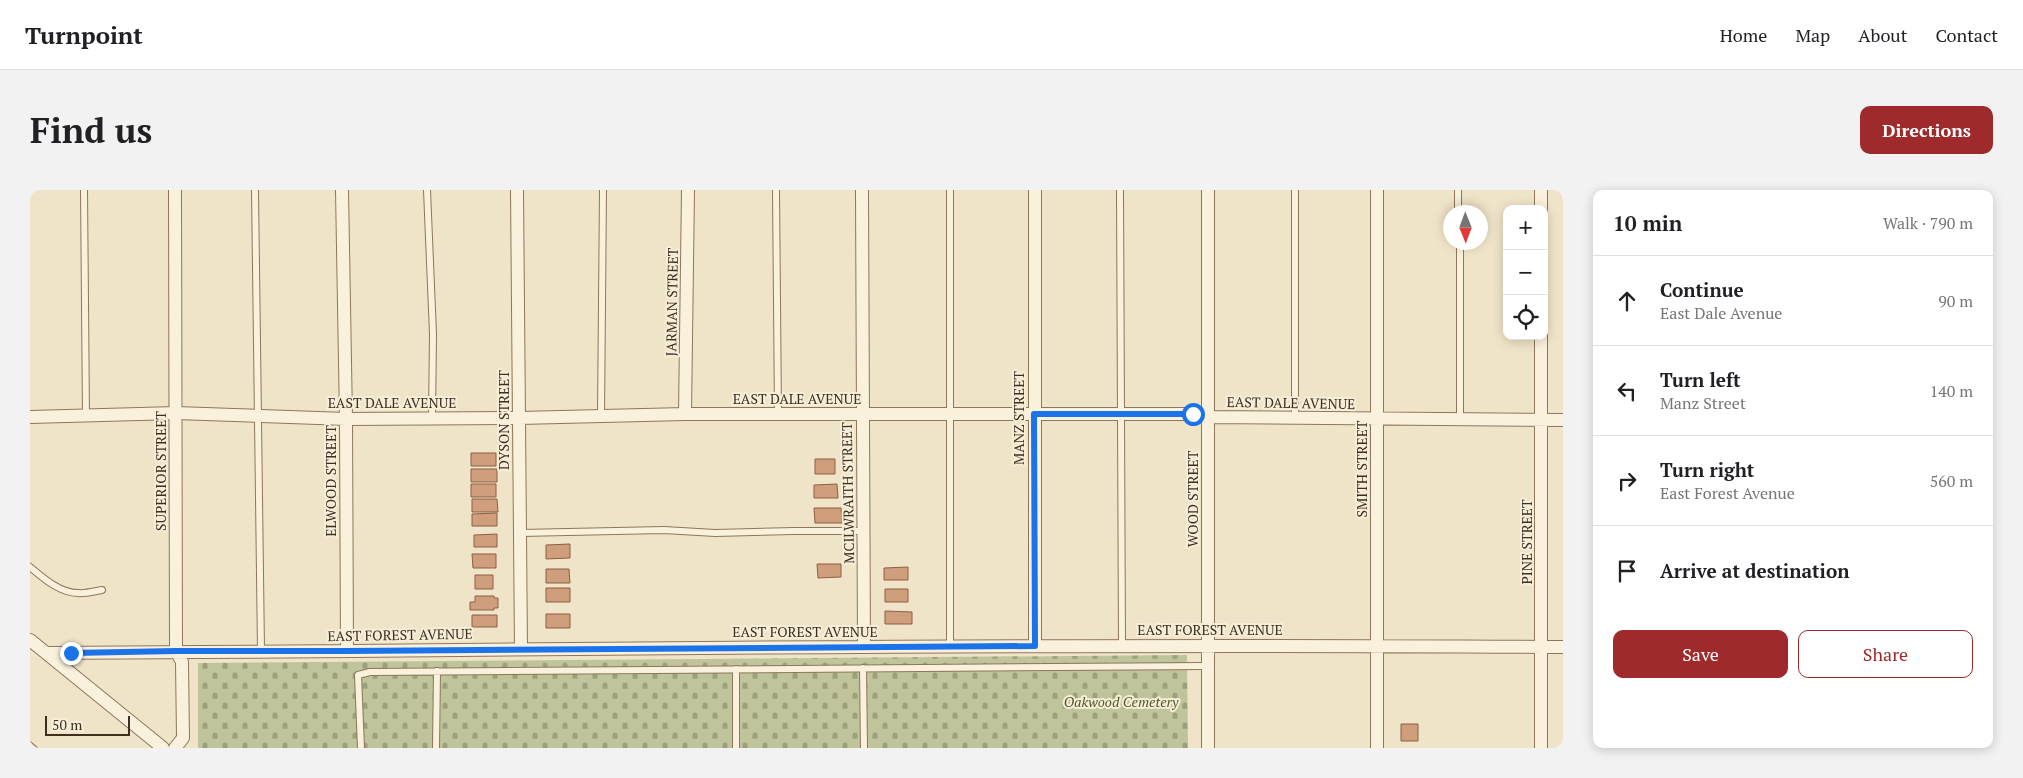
<!DOCTYPE html>
<html lang="en">
<head>
<meta charset="utf-8">
<style>
  :root { --surface:#fff; --page:#f2f2f2; --text:#202124; --muted:#757577; --line:#e0e0e0; --accent:#9e2a2b }
  body { margin:0; font-family:"PT Serif",serif; background:var(--page); color:var(--text) }
  .controls { position:absolute; right:15px; top:15px; display:grid; overflow:hidden; border-radius:10px; box-shadow:0 2px 12px #0003 }
  .controls button { width:45px; height:45px; display:grid; place-items:center; padding:0; border:0; border-bottom:1px solid var(--line); background:var(--surface); color:var(--text); font:25px sans-serif }
  .compass { position:absolute; left:1413px; top:15px; width:45px; height:45px; border-radius:50%; background:var(--surface); box-shadow:0 2px 12px #0003; rotate:179deg }
  .scale { position:absolute; left:15px; bottom:12px; width:85px; box-sizing:border-box; padding-left:5px; border:2px solid #3d2e20; border-top:0; font-size:14px; line-height:18px; white-space:nowrap; color:#3d2e20; -webkit-text-stroke:4px #f7eed8; paint-order:stroke }
  .stop { position:absolute; width:15px; height:15px; margin:-11px; border:4px solid #1a73e8; border-radius:50%; background:#fff }
  .stop.end { background:#1a73e8; border-color:#fff; box-shadow:0 1px 5px #0008 }
  .list { margin:0; padding:0; list-style:none }
  h2 { display:flex; justify-content:space-between; align-items:center; height:65px; margin:0; padding:0 20px; font-size:21px }
  h2 small { font-size:16px; font-weight:400; color:var(--muted) }
  .list li { display:grid; grid-template-columns:32px 1fr auto; gap:15px; align-items:center; box-sizing:border-box; height:90px; padding:0 20px; border-top:1px solid var(--line) }
  .list b { display:block; font-size:19px; white-space:nowrap }
  .list p { margin:0; font-size:16px; white-space:nowrap; color:var(--muted) }
  .list em { font-size:16px; font-style:normal; color:var(--muted) }
  .actions { display:flex; gap:10px; padding:15px 20px }
  .actions a { flex:1; padding:11px 0; border:1px solid var(--accent); border-radius:10px; text-align:center; font-size:18px; color:var(--accent) }
  .actions .main { background:var(--accent); color:#fff }
  .icon { flex:none; width:28px; height:28px; fill:none; stroke:currentColor; stroke-width:2; stroke-linecap:round; stroke-linejoin:round }
  .map { position:relative; flex:none; width:1533px; height:558px; overflow:hidden; border-radius:10px }
  header { display:flex; align-items:center; gap:30px; box-sizing:border-box; height:70px; padding:0 25px; background:var(--surface); border-bottom:1px solid var(--line) }
  header strong { font-size:24px }
  nav { display:flex; gap:28px; margin-inline-start:auto; font-size:18px }
  .intro { display:flex; align-items:center; justify-content:space-between; box-sizing:border-box; height:120px; padding:0 30px }
  h1 { margin:0; font-size:35px }
  .button { padding:12px 22px; border-radius:10px; background:var(--accent); color:#fff; font-size:18px; font-weight:700 }
  main { display:flex; gap:30px; padding:0 30px }
  aside { flex:1; background:var(--surface); border-radius:10px; box-shadow:0 2px 12px #0003 }
  .map>svg:first-child { display:block }
</style>
</head>
<body>
<header>
<strong>Turnpoint</strong>
<nav><a>Home</a><a>Map</a><a>About</a><a>Contact</a></nav>
</header>
<div class="intro"><h1>Find us</h1><a class="button">Directions</a></div>
<main>
<div class="map">
<svg width="1533" height="558" viewBox="0 0 1533 558">
  <defs>
    <pattern id="cemetery-stones" width="16" height="16" patternUnits="userSpaceOnUse" patternTransform="scale(1.25)"><rect width="16" height="16" fill="#bfc49a"/><path d="M2 7V4a2 2 0 0 1 4 0v3zM10 15v-3a2 2 0 0 1 4 0v3z" fill="#9ca07d"/></pattern>
  </defs>
  <rect width="100%" height="100%" fill="#f0e4c8"/>
  <path fill="url(#cemetery-stones)" d="M1157,465l1,93h-990v-85z"/>
  <path fill="#cf9f7d" stroke="#8d5f41" d="M441,263h25v13h-25z
    M785,269h20v15h-20z
    M441,279h26v13h-26z
    M441,294h25v13h-25z
    M807,294l1,14h-24v-13z
    M442,309h25l1,13h-26z
    M784,318h27l1,15h-27z
    M467,323v13h-25v-12z
    M467,344v13h-23v-12z
    M540,354v14l-24,1v-14z
    M442,364h24v14h-23z
    M787,374h24v13l-23,1z
    M878,377v13h-24v-12z
    M516,379h23l1,14h-24z
    M445,385h18v14h-18z
    M516,398h24v14h-24z
    M855,399h23v13h-23z
    M445,406h19v2h4v10h-4v2h-24v-8h5z
    M855,421l27,1v12h-27z
    M516,424h24v14h-24z
    M442,425h25v12h-25z
    M1371,534h17v17h-17z
    M0,551l8,7h-8z"/>
  <g fill="none" stroke-linecap="round" stroke-linejoin="round">
    <g stroke="#8d765c" stroke-width="8">
      <path id="lane" d="M54,0l2,226
        M225,0l6,461
        M397,0l6,144 -1,84
        M746,0l2,224
        M920,0v456
        M1090,0l2,455
        M1265,0v228
        M1428,22v-22
        M1430,52v178
        M571,226l2,-226
        M490,343l144,-3 51,3 79,-2h70
        M0,377c13,11 30,26 48,26 8,1 17,-2 24,-3
        M833,478l1,80
        M331,558l-3,-73 12,-3 838,-6
        M406,558l1,-77
        M706,558v-79"/>
    </g>
    <g stroke="#8d765c" stroke-width="14">
      <path id="street" d="M145,0l1,461 6,11 1,76 -8,10
        M312,0l4,229 1,232
        M487,0l4,459
        M832,0l2,457
        M1005,0v455
        M1178,0v558
        M1511,0v19
        M655,224l3,-224
        M0,227l146,-4 170,6 173,-1 166,-4h508l14,3 356,3
        M0,450l133,108
        M17,463c102,-1 203,-1 305,-2 404,-4 807,-7 1211,-4
        M1347,558v-558
        M1511,558v-412"/>
    </g>
    <use href="#lane" stroke="#faf1dc" stroke-width="6"/>
    <use href="#street" stroke="#faf1dc" stroke-width="12"/>
  </g>
  <g fill="none" stroke-linecap="round" stroke-linejoin="round">
    <path stroke="#1a73e8" stroke-width="6" d="M41,463l105,-2h171l688,-5 -1,-232h159"/>
  </g>
  <g text-anchor="middle" stroke-width="4" stroke-linejoin="round" paint-order="stroke">
    <g font-size="14" fill="#3d2e20" stroke="#f7eed8">
      <text transform="translate(642 112) rotate(-89)" y="5">JARMAN STREET</text>
      <text x="767" y="214">EAST DALE AVENUE</text>
      <text x="362" y="218">EAST DALE AVENUE</text>
      <text transform="translate(1261 213) rotate(1)" y="5">EAST DALE AVENUE</text>
      <text transform="translate(989 228) rotate(-90)" y="5">MANZ STREET</text>
      <text transform="translate(474 230) rotate(-90)" y="5">DYSON STREET</text>
      <text transform="translate(1332 279) rotate(-90)" y="5">SMITH STREET</text>
      <text transform="translate(131 281) rotate(-90)" y="5">SUPERIOR STREET</text>
      <text transform="translate(301 291) rotate(-90)" y="5">ELWOOD STREET</text>
      <text transform="translate(818 303) rotate(-91)" y="5">MCILWRAITH STREET</text>
      <text transform="translate(1163 309) rotate(-90)" y="5">WOOD STREET</text>
      <text transform="translate(1497 352) rotate(-90)" y="5">PINE STREET</text>
      <text x="1180" y="445">EAST FOREST AVENUE</text>
      <text x="775" y="447">EAST FOREST AVENUE</text>
      <text transform="translate(370 445) rotate(-1)" y="5">EAST FOREST AVENUE</text>
    </g>
    <g font-size="14" font-style="italic" fill="#4d5a26" stroke="#f7eed8">
      <text x="1091" y="517">Oakwood Cemetery</text>
    </g>
  </g>
</svg>
<div class="controls">
<button>+</button>
<button>−</button>
<button><svg class="icon" aria-label="locate" viewBox="0 0 24 24"><circle cx="12" cy="12" r="6"/><path d="M12 2v4M12 18v4M2 12h4M18 12h4"/></svg></button>
</div>
<svg class="compass" viewBox="-18 -18 36 36"><path d="M0-13l5 13h-10z" fill="#e53935"/><path d="M0 13l5-13h-10z" fill="#757577"/></svg>
<div class="scale">50 m</div>
<div class="stop" style="left:1163px;top:224px"></div>
<div class="stop end" style="left:41px;top:463px"></div>
</div>
<aside>
<h2>10 min<small>Walk · 790 m</small></h2>
<ul class="list">
<li><svg class="icon" aria-label="ahead" viewBox="0 0 24 24"><path d="M12 20V5M6 11l6-6 6 6"/></svg><div><b>Continue</b><p>East Dale Avenue</p></div><em>90 m</em></li>
<li><svg class="icon" aria-label="left" viewBox="0 0 24 24"><path d="M17 20v-9H6M10 6l-5 5 5 5"/></svg><div><b>Turn left</b><p>Manz Street</p></div><em>140 m</em></li>
<li><svg class="icon" aria-label="right" viewBox="0 0 24 24"><path d="M7 20v-9h11M14 6l5 5-5 5"/></svg><div><b>Turn right</b><p>East Forest Avenue</p></div><em>560 m</em></li>
<li><svg class="icon" aria-label="arrive" viewBox="0 0 24 24"><path d="M6 21V4h12l-3 4 3 4H6"/></svg><div><b>Arrive at destination</b></div></li>
</ul>
<div class="actions"><a class="main">Save</a><a>Share</a></div>
</aside>
</main>
</body>
</html>
